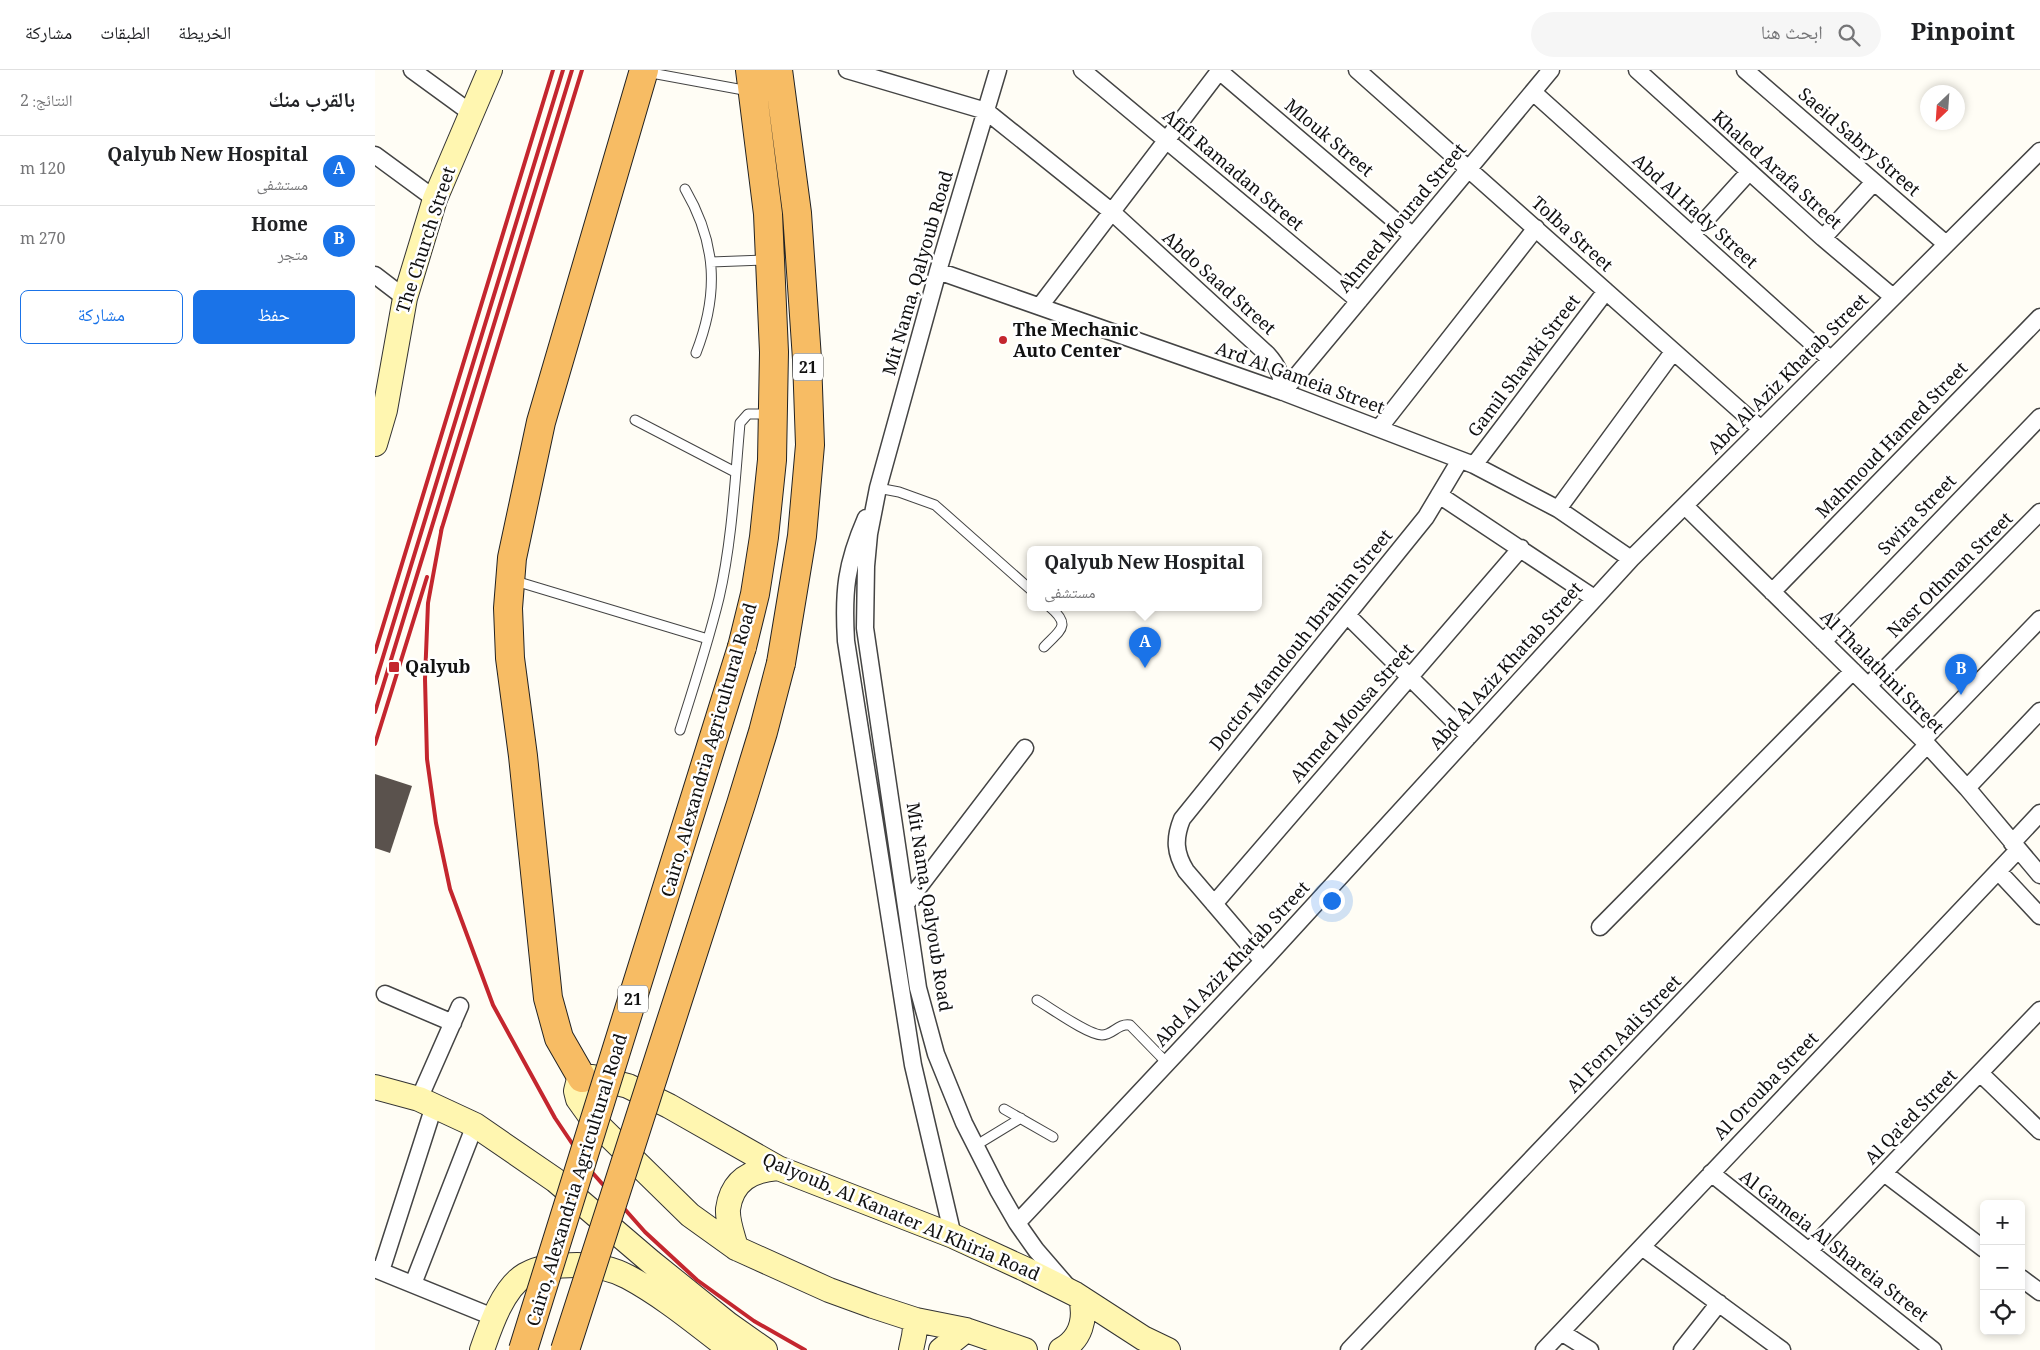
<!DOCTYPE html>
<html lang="ar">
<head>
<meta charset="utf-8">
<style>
  :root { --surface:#fff; --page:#f6f6f6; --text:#202124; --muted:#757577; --line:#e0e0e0; --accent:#1a73e8 }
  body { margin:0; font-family:Georgia,"Noto Naskh Arabic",serif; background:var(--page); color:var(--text); direction:rtl }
  .controls { position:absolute; right:15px; bottom:15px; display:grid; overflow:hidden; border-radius:8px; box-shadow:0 2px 8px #0003 }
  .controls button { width:45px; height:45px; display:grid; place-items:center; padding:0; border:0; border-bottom:1px solid var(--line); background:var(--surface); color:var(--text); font:25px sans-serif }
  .compass { position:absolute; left:1545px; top:15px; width:45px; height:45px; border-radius:50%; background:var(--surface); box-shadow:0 2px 8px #0003; rotate:205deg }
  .you { position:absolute; left:956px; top:830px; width:18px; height:18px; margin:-12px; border:4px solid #fff; border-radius:50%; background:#1a73e8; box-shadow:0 0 0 8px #1a73e833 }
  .badge { display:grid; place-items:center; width:32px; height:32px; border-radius:50%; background:var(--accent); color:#fff; font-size:16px; font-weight:700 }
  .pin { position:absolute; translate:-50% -41px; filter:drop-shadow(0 1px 2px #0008) }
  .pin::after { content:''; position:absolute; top:26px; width:18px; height:15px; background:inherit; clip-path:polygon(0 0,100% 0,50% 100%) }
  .popup { position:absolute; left:652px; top:476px; width:235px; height:65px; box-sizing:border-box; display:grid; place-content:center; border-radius:8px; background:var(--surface); filter:drop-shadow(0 1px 4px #0005); font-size:16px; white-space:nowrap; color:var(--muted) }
  .popup b { font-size:19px; color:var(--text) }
  .popup::after { content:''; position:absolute; left:50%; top:100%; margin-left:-10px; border:10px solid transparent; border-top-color:var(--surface) }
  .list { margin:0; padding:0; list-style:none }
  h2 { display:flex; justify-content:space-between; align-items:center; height:65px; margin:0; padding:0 20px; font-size:21px }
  h2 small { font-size:16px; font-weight:400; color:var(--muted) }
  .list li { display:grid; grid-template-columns:32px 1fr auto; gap:15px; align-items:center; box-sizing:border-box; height:70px; padding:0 20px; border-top:1px solid var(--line) }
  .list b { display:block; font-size:19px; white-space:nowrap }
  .list p { margin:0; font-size:16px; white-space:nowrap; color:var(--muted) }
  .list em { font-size:16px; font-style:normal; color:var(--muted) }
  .actions { display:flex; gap:10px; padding:15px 20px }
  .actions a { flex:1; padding:11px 0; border:1px solid var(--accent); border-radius:8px; text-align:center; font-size:18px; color:var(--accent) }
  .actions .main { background:var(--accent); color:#fff }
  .icon { flex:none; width:28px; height:28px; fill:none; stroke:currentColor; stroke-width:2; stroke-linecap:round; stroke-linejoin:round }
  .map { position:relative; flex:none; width:1665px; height:1280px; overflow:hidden; direction:ltr }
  header { display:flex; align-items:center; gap:30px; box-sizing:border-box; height:70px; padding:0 25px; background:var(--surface); border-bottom:1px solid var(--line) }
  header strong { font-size:24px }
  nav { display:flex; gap:28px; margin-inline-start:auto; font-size:18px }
  .search { width:350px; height:45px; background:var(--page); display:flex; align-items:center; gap:12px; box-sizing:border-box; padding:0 18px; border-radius:28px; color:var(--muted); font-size:19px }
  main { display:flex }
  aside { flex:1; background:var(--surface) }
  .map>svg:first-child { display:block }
</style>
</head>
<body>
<header>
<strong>Pinpoint</strong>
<div class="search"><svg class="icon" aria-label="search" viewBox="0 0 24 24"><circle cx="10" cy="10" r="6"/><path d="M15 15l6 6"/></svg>ابحث هنا</div>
<nav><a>الخريطة</a><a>الطبقات</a><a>مشاركة</a></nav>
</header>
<main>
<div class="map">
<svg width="1665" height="1280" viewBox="0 0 1665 1280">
  <rect width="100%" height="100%" fill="#fffdf5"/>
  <path fill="#5a524d" d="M0,704l37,12 -22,67 -15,-5z"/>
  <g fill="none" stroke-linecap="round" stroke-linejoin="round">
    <g stroke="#444" stroke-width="11">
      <path id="service" d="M271,2l103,19
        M310,119c32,55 34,105 11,164
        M336,192l55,-2
        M260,350l100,52
        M503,418l21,4 36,13 96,85
        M137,510l196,59
        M669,577c16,-17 28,-21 6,-40
        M305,660c14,-44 28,-87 39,-132 13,-56 16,-118 21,-175l8,-9h22
        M662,930c14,8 51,35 65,35 11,0 16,-12 28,-10l37,38
        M629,1039l49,28
        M600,1076l46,-28"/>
    </g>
    <g stroke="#444" stroke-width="19">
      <path id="minor" d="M37,0l59,43
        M472,0l139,41 126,101 155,142c11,12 15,22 16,38
        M623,0l-60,201 -60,217 -9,46 -3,32 -1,62 53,360 18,66 28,69 34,67 19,33 19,27 32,37
        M707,0l277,231
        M843,0l195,166
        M982,0l404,359
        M1262,0l186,168 70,59
        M1370,0l201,174
        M1158,22l297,267
        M0,85l60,44
        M1317,165l57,-63
        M1448,168l51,-56
        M563,201l345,121 191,73 84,44 73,50
        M0,205l30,23
        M665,236l180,-236
        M908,322l268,-322
        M1005,357l156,-199
        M1099,395l132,-174
        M1064,425l155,103
        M1310,436l238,234 44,48 73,87
        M1183,439l115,-157
        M491,448c-20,46 -23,73 -20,123l67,424 40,171
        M1397,522l268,-275
        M972,545l122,121
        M1448,572l217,-225
        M1493,616l172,-174
        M1548,670l117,-121
        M1592,718l73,-77
        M1637,773l28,-30
        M1623,801l42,45
        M531,834l119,-156
        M839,834l307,-356
        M1225,857l253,-256
        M888,891l-77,-90c-11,-18 -12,-32 -4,-52l244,-302 34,-57
        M10,924l68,29
        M1606,1004l59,57
        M44,1029l41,-93
        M1336,1103l222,177
        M1509,1103l100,76
        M642,1153l246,-262 368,-402 409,-408
        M1267,1177l140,103
        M1434,1181l231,-241
        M0,1199l118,48
        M6,1201l53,-165
        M1646,1208l19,14
        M38,1214l62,-159
        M1186,1262l29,18
        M974,1280l578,-605
        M1169,1280l474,-500
        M1307,1280l37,-47"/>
    </g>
    <g stroke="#333" stroke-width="26">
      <path id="secondary" d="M0,374l10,-34 20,-112 30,-99 55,-129
        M0,1017l44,12 56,26 80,55 96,82 77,62 37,26
        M361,1178c-3,-12 -9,-27 -8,-39 4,-29 24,-39 50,-41
        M107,1280c8,-23 21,-62 43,-75 16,-9 35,-10 52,-10 17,0 36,4 51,12 37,20 70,48 103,73
        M536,1280l3,-14 2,-16
        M566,1280l25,-20
        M650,1280l-59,-20 -50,-10 -43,-14 -44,-16 -93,-42 -46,-33 -97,-95 -15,-21 -2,-8 2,-8 4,-5 11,-1 35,9 41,20 109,62 175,68 74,34 48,24 68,44 25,12
        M686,1280c20,-11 25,-31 20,-52"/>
    </g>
    <g stroke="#222" stroke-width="30">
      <path id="trunk" d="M403,0l19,143 10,146 3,86 -8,91 -21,127
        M367,577l13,-53 9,-57 8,-77 2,-108 -6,-138 -18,-144
        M207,1008l-23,-40 -11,-40 -25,-242 -13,-98 -2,-50 4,-50 29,-136 103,-352"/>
    </g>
    <use href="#service" stroke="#fff" stroke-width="9"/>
    <use href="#minor" stroke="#fff" stroke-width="16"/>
    <use href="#secondary" stroke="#fff6b0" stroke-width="24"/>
    <use href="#trunk" stroke="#f7bc64" stroke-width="28"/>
    <path stroke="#c4262e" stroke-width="4" d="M67,457l-14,76 -3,76 2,80 9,64 14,66 43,116 62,113 35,52 55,62 52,48 57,41 51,29
      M66,461l141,-461
      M0,582l178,-582
      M0,613l188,-613
      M0,642l197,-642
      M0,674l52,-167"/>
    <g stroke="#222" stroke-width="30" stroke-linecap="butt">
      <path id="trunk-bridge" d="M148,1280l219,-703
        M190,1280l176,-546 22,-72 18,-69"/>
    </g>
    <use href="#trunk-bridge" stroke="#f7bc64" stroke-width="28"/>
  </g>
  <g fill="#c4262e" stroke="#fff" stroke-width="2">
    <circle cx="628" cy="270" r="5"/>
    <rect x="13" y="591" width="12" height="12" rx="2.5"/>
  </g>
  <g text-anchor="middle" stroke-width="5" stroke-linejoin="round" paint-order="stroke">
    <g fill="#fff" stroke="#585858" stroke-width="1">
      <rect x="418" y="283.5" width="30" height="27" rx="4"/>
      <rect x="243" y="915.5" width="30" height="27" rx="4"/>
    </g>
    <g font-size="16" font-weight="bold" fill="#111">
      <text x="433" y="303">21</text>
      <text x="258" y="935">21</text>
    </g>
    <g font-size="18" fill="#111" stroke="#fff">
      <text transform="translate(954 68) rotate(40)" y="6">Mlouk Street</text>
      <text transform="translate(1484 72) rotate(41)" y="6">Saeid Sabry Street</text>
      <text transform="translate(858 100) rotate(40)" y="6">Afifi Ramadan Street</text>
      <text transform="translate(1402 100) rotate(42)" y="6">Khaled Arafa Street</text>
      <text transform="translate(1320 141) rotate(42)" y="6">Abd Al Hady Street</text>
      <text transform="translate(1027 148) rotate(-50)" y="6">Ahmed Mourad Street</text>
      <text transform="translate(1197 164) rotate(42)" y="6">Tolba Street</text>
      <text transform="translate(51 170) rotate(-72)" y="6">The Church Street</text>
      <text transform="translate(543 203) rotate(-74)" y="6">Mit Nama, Qalyoub Road</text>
      <text transform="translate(844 213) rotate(42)" y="6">Abdo Saad Street</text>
      <text transform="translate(1149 296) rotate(-53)" y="6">Gamil Shawki Street</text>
      <text transform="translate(1413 304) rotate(-45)" y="6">Abd Al Aziz Khatab Street</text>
      <text transform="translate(925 308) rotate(20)" y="6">Ard Al Gameia Street</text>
      <text transform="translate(1517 370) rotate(-46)" y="6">Mahmoud Hamed Street</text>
      <text transform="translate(1542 445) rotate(-46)" y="6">Swira Street</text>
      <text transform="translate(1575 505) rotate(-45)" y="6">Nasr Othman Street</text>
      <text transform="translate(926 570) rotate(-51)" y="6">Doctor Mamdouh Ibrahim Street</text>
      <text transform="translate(1131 596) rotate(-48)" y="6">Abd Al Aziz Khatab Street</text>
      <text transform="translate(1507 602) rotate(45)" y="6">Al Thalathini Street</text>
      <text transform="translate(977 643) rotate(-49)" y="6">Ahmed Mousa Street</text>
      <text transform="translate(334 680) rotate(-74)" y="6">Cairo, Alexandria Agricultural Road</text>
      <text transform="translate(554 837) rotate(81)" y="6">Mit Nama, Qalyoub Road</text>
      <text transform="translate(857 894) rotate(-47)" y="6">Abd Al Aziz Khatab Street</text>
      <text transform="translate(1249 964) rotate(-46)" y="6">Al Forn Aali Street</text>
      <text transform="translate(1391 1016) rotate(-46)" y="6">Al Orouba Street</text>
      <text transform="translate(1536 1047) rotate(-46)" y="6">Al Qa'ed Street</text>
      <text transform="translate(202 1110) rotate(-73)" y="6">Cairo, Alexandria Agricultural Road</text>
      <text transform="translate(526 1147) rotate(23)" y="6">Qalyoub, Al Kanater Al Khiria Road</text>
      <text transform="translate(1459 1176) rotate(38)" y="6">Al Gameia Al Shareia Street</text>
    </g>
    <g font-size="18" font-weight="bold" fill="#111" stroke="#fff" text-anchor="start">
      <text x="638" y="266">The Mechanic<tspan x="638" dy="21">Auto Center</tspan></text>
      <text x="30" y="603">Qalyub</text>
    </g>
  </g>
</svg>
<div class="controls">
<button>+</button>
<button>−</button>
<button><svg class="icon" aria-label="locate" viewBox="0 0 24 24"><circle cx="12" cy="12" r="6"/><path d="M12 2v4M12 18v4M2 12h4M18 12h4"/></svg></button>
</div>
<svg class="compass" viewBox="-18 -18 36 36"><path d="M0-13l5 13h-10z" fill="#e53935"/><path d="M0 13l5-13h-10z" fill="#757577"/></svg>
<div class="you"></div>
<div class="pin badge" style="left:770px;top:598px">A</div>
<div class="popup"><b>Qalyub New Hospital</b>مستشفى</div>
<div class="pin badge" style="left:1586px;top:625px">B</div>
</div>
<aside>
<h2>بالقرب منك<small>النتائج: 2</small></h2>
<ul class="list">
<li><span class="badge">A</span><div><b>Qalyub New Hospital</b><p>مستشفى</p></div><em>120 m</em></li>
<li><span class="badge">B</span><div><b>Home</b><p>متجر</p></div><em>270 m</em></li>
</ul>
<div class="actions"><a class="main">حفظ</a><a>مشاركة</a></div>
</aside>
</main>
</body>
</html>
